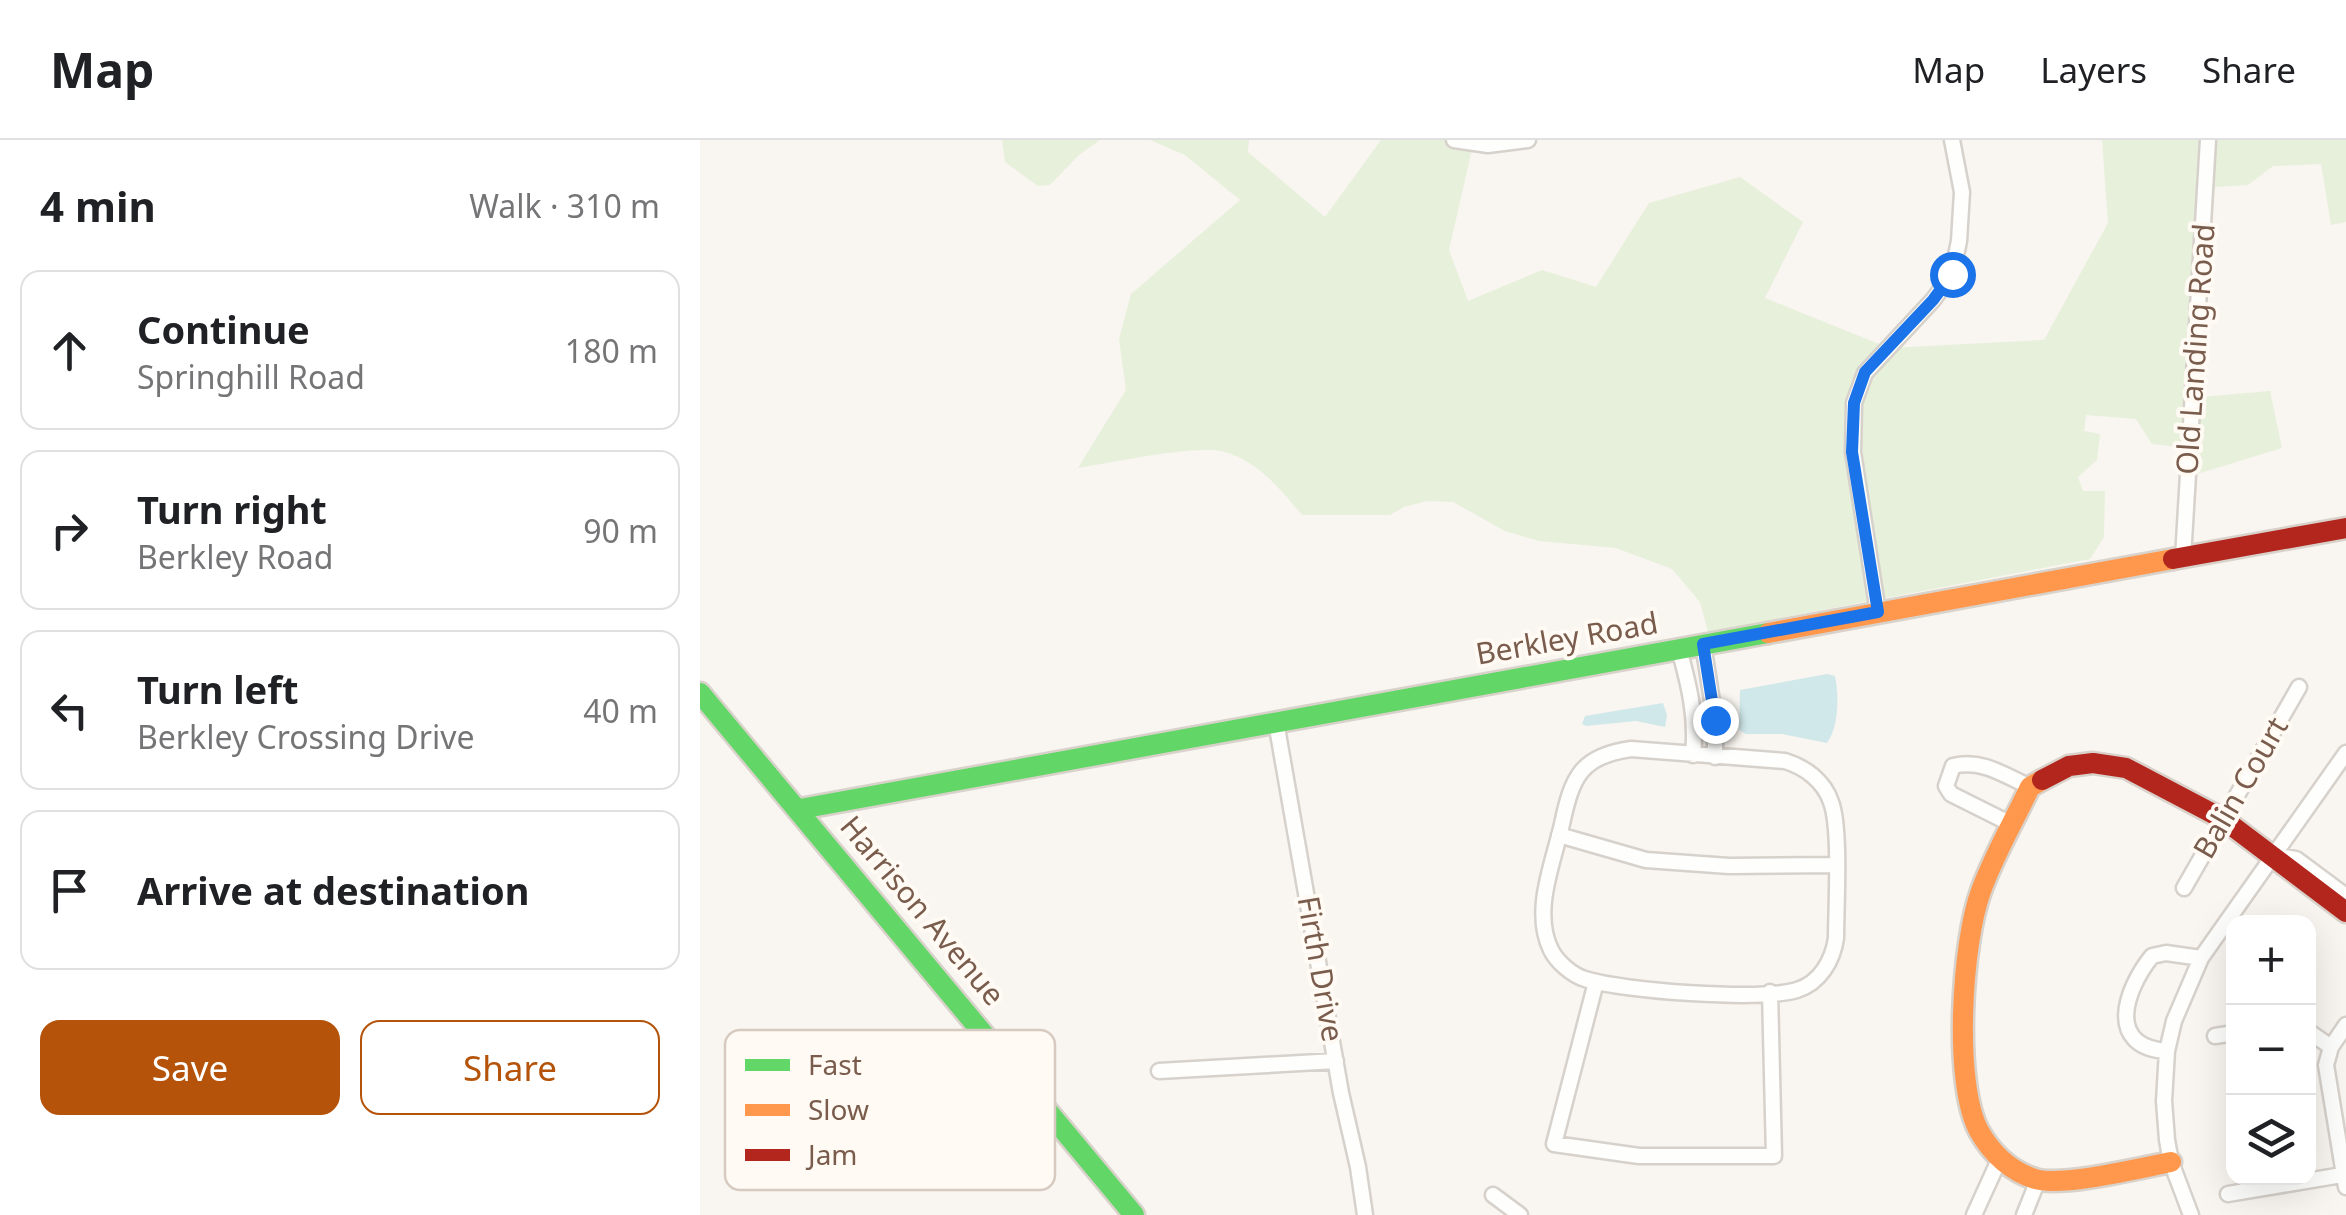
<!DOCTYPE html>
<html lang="en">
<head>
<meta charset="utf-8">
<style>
  :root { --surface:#fff; --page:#f6f6f6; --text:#202124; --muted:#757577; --line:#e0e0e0; --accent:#b45309 }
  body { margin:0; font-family:"Noto Sans",sans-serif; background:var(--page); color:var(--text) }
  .controls { position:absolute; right:30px; bottom:30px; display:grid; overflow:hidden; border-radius:20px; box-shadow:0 10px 40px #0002 }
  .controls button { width:90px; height:90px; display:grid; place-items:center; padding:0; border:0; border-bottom:2px solid var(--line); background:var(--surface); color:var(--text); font:50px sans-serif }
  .stop { position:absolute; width:30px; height:30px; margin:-22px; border:8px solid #1a73e8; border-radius:50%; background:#fff }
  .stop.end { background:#1a73e8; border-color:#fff; box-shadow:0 2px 10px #0008 }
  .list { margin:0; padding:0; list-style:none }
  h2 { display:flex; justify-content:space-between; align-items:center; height:130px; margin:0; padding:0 40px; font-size:42px }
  h2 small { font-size:32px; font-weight:400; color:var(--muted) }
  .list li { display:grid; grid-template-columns:65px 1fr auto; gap:30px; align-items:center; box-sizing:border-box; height:160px; margin:0 20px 20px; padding:0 20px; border:2px solid var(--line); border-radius:20px }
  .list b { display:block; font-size:38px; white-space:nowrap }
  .list p { margin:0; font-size:32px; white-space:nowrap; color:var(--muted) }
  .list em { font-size:32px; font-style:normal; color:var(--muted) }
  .actions { display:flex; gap:20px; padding:30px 40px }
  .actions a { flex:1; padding:22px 0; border:2px solid var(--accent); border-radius:20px; text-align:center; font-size:35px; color:var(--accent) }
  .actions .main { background:var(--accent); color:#fff }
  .icon { flex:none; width:55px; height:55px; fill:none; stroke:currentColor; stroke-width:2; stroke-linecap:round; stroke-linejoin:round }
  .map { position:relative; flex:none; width:1646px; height:1075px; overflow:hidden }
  header { display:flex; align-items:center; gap:60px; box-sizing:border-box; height:140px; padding:0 50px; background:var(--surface); border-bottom:2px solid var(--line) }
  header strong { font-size:48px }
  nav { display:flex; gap:55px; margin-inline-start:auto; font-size:35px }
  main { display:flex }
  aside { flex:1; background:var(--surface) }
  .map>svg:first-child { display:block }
</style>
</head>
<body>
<header>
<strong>Map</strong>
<nav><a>Map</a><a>Layers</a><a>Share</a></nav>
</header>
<main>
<aside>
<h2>4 min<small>Walk · 310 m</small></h2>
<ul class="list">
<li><svg class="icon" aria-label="ahead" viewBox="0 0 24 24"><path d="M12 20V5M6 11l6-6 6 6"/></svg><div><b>Continue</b><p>Springhill Road</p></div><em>180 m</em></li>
<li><svg class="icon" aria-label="right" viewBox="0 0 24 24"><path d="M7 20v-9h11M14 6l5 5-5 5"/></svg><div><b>Turn right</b><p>Berkley Road</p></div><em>90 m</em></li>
<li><svg class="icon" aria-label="left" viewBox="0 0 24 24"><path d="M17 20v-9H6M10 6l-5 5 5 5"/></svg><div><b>Turn left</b><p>Berkley Crossing Drive</p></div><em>40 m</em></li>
<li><svg class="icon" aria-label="arrive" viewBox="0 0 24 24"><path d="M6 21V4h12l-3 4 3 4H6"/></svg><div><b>Arrive at destination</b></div></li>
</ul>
<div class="actions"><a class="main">Save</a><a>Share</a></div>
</aside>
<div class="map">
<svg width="1646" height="1075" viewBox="0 0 1646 1075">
  <rect width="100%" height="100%" fill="#f9f5f0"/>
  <path fill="#e7f0db" d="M302,0h98l-21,15 -29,30 -12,1 -33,-24z
    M450,0h99l-1,12 77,65 56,-77h109l-18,9 -23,101 19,51 74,-31 54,17 53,-84 91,-26 63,45 -38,76 124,50 155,-8 64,-117 -6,-83h244v82l-15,3 -10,-61 -48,2 -25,19 -33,2 -15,210 70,-6 12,57 -85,26v-25l-45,-5 -16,-25 -50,-4 -2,16 16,3 -3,26 -19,17 5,14h22l-1,46 -14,22 -382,73 -8,-30 -28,-33 -56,-21 -77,-7 -34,-10 -52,-29 -26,-1 -23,6 -14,8h-88c-21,-25 -43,-53 -77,-63 -27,-8 -116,11 -147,16l48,-78 -7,-51 12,-45 109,-94 -55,-45z"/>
  <path fill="#d0e8ea" d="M1127,534l8,2c4,19 4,50 -8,67l-45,-9h-36l-7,-4 1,-40z
    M963,563l4,12 -2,12 -29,-6 -50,5 -4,-2 3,-8z"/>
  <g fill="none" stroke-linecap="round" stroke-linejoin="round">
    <g stroke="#d7d1cb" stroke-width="19">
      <path id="street" d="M754,0l34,5 40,-5
        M1483,418l25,-418
        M1178,472l-25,-160 1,-49 11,-30 68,-73 19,-26 7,-33 3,-49 -10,-52
        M1003,504l12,76v37
        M979,509c10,36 18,68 14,106
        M576,582l65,371 17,74 7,48
        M931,609l154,12c20,6 39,20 46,41 10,26 5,105 5,136 -3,22 -16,45 -39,52 -38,11 -174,1 -212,-11 -13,-4 -28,-17 -34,-29 -19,-39 2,-86 11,-126 10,-46 18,-68 69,-75z
        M1313,685l-62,-31 -5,-8 7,-20c29,-7 51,9 77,21
        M859,695l87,25 83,6 106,-1
        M1574,715l22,4 50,37
        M1484,748l115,-201
        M896,842l-42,162 85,12h135l-4,-164
        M1646,885l-15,22 -5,18 20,122
        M1608,891l23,16
        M1515,896l19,-3
        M1467,911c-61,-4 -43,-60 -15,-95l14,-3 35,5
        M459,931l177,-10
        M1528,1054l114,-19
        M793,1055l27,20
        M1274,1075l25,-55
        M1324,1075l14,-35
        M1491,1075l-20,-53 -4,-22 -3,-39 3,-50 7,-30 27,-63 145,-205"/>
    </g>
    <g stroke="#d9d2cb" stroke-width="25">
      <path id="fast" d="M0,553l434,522
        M100,669l968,-176"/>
    </g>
    <g stroke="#d9d2cb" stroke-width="25">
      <path id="slow" d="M1068,493l405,-74
        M1342,640l-12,7c-16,34 -36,68 -49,104 -19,51 -28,192 -2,240 13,23 31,40 56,48 28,8 105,-11 136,-17"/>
    </g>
    <g stroke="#d9d2cb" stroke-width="25">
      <path id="jam" d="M1473,419l173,-31
        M1342,640l27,-14 24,-3 33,5 97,51 123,93"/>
    </g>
    <use href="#street" stroke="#fefefd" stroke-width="14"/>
    <use href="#fast" stroke="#63d668" stroke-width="20"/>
    <use href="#slow" stroke="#ff974d" stroke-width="20"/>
    <use href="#jam" stroke="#b3261e" stroke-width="20"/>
  </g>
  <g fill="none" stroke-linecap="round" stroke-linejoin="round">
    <path stroke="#1a73e8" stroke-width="12" d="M1015,580l-12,-76 175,-32 -26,-160 2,-49 11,-31 68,-72 19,-26"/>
  </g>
  <g text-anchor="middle" stroke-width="8" stroke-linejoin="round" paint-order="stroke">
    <g font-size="30" fill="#7a5c4d" stroke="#fffaf3">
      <text transform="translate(1496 209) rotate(-86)" y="10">Old Landing Road</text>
      <text transform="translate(867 499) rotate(-10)" y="10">Berkley Road</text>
      <text transform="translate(1541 648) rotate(-60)" y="10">Balin Court</text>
      <text transform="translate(222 771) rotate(50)" y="10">Harrison Avenue</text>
      <text transform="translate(620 829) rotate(80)" y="10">Firth Drive</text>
    </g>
  </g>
  <rect x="25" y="890" width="330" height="160" rx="15" fill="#fffaf3" stroke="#d7cbc1" stroke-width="2.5"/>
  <rect x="45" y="919" width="45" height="12" fill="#63d668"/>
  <rect x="45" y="964" width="45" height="12" fill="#ff974d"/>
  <rect x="45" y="1009" width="45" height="12" fill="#b3261e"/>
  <g font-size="28" fill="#7a5c4d">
    <text x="108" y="935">Fast</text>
    <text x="108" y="980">Slow</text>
    <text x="108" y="1025">Jam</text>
  </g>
</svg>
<div class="controls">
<button>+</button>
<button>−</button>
<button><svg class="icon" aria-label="layers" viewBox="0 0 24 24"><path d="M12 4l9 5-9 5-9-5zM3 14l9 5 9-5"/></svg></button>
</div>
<div class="stop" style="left:1252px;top:134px"></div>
<div class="stop end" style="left:1015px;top:580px"></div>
</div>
</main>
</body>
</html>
